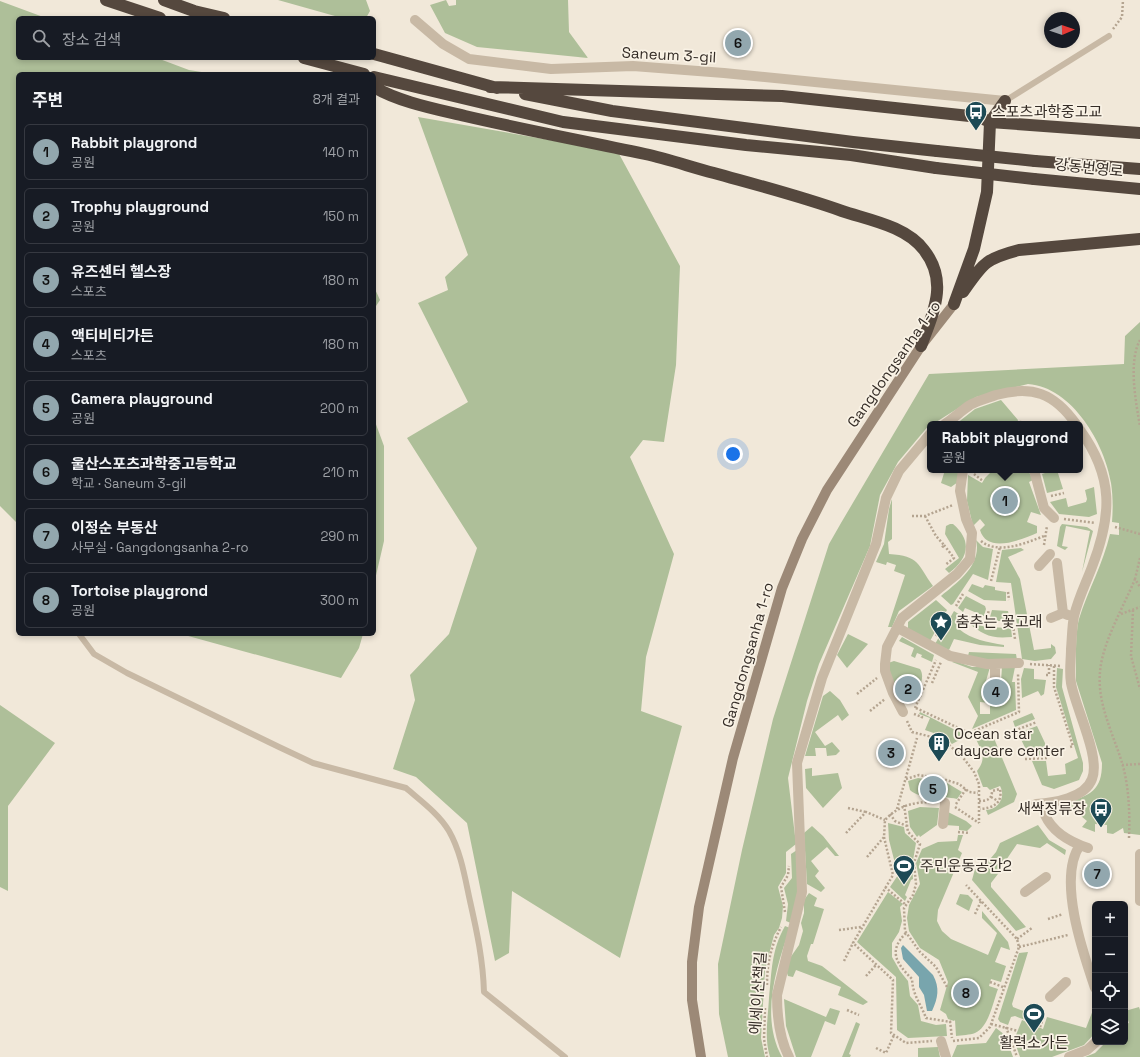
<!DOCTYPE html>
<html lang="ko">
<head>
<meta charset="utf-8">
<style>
  :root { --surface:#171b24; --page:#242831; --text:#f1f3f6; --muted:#9ea1a6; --line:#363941; --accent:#92a7ae }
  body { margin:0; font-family:"Space Grotesk","Noto Sans KR",sans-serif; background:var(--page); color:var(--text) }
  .controls { position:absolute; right:12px; bottom:12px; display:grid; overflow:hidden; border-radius:6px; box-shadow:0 2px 6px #0003 }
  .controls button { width:36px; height:36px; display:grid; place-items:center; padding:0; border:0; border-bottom:1px solid var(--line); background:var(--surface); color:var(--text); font:20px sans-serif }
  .compass { position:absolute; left:1044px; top:12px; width:36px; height:36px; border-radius:50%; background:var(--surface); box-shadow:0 2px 6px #0003; rotate:88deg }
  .you { position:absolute; left:733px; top:454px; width:14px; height:14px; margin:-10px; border:3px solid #fff; border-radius:50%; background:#1a73e8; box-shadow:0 0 0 6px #1a73e833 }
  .badge { display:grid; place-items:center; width:26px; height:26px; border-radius:50%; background:var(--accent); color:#111; font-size:13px; font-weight:700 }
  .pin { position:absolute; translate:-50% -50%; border:2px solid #fff; box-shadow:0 1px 4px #0006 }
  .popup { position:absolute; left:927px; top:421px; width:156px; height:52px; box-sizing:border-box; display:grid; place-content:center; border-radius:6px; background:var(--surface); filter:drop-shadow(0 1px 3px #0005); font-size:13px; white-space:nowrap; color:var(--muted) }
  .popup b { font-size:15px; color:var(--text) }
  .popup::after { content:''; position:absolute; left:50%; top:100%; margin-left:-8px; border:8px solid transparent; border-top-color:var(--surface) }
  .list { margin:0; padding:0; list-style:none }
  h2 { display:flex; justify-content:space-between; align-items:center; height:52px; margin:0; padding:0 16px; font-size:17px }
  h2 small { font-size:13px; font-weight:400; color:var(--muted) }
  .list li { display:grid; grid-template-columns:26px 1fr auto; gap:12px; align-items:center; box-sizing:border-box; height:56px; margin:0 8px 8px; padding:0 8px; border:1px solid var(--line); border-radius:6px }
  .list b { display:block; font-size:15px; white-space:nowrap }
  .list p { margin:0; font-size:13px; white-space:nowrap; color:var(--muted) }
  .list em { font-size:13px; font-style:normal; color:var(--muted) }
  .icon { flex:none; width:22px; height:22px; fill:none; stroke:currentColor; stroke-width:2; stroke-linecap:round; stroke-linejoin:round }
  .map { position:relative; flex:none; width:1140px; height:1057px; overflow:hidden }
  .search { position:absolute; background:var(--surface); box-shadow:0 2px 6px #0003; left:16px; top:16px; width:360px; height:44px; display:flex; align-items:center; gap:10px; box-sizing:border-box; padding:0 14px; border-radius:6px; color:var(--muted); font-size:15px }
  .panel { position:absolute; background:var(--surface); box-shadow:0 2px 6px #0003; left:16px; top:72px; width:360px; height:564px; border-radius:6px }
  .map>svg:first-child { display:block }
</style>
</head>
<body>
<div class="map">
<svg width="1140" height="1057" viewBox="0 0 1140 1057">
  <rect width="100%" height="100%" fill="#f1e8d9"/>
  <path fill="#aebf99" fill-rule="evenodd" d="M278,0h88l4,11 -4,7h-24z
    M446,0l3,6 7,-1v-5h112l1,32 19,26 -111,-11 -32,-14 -15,-28z
    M0,1l46,17h-28v40h139l32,12 25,4h-196v450l-18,-18z
    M418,117l200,35 62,114 -4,99 -12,77 -21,-2 -13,17 44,97 -28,103 -5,54 41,15 -62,232 -108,-67 -3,62 -14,8 -28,-138 -51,-46 -23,-8 22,-69 -5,-25 39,-41 28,-86 -70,-110 61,-36 -50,-99 30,-13 -3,-13 23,-22z
    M374,287l6,13 -6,9z
    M1140,322v513l-16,-2 -1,-5 -10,6 -6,-1v-8l-12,-1v8l-13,-5 5,-6 -6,-5 4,-5 -9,-8 -5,5 -1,-2 -5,3 1,-6c24,-8 36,-12 36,-40l-26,-82c0,-16 -1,-47 3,-62 9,-29 24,-55 31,-85l9,1v-12l-7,-1c1,-13 1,-26 -1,-39 -6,-39 -39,-96 -83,-99l-52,13 -43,27h-3l-32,38 -18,33 -10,51 -51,118 -12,37 -19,77 8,66 -10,8v21l-8,14 5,19 -1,12 -3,10 -5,7 -9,35 -4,68 4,19h-37l-9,-43 -1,-50 24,-114 31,-131 56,-175 12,-21 88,-149 195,-10 1,-28z
    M1001,400l17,20 -1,4h-61l19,-15z
    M374,419l10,27v95l-10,43z
    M945,470h14l-1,12 -7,5 -10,-4z
    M993,470h35l5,10 -4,2 12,33 -10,-3 -4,10 10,4v7c-17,7 -50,21 -57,-3l5,-5 -5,-6 -7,7 -6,-25 1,-26 14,8 3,-5z
    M1054,470h3l6,19 -16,4 -5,-19z
    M1094,487l3,27 -8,3 -30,-3 -9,-12 16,-4 2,9 18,-5 1,-3 -2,-9z
    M892,499v40l-4,3 1,12c31,2 28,10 44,32l-34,25 -7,16h-4l17,-52 -11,-4 2,-6 -9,-3 -1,3 -10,-3 8,-18 5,-35z
    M950,524h3c20,17 15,35 -4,49l-4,-4 14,-11 -14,-24 1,-8z
    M1062,524l25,3 6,4 -11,41 8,-41 -24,-5 -4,20 6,1 -3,3 -8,-4 3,-19z
    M976,540l7,7 10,2 -5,31 -15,-6 -20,30 -2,1 -10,-9c17,-14 41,-31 35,-56z
    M1021,548l3,2 -16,7 12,22 14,71 17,-2v-4l4,3 1,6 -5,6 -16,2 -13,-2 -11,-76 -15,-1 6,-32z
    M972,584l11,4 2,-3 10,2v3l11,2v9l-22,-1 -16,-9z
    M966,596l19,10 1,3 -2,7 -19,-8 -2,4 -5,-4z
    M936,600l11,10 -17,31 -22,-12v-7z
    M992,610l16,1 2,10h-19l-1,-4z
    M954,611l6,4 2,10 -3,4c13,11 28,13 45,16v2l-24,-2 -26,-6 -5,11 -14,-6z
    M967,620l18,7 26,1 1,9c-22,2 -28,-2 -45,-15z
    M181,634h182l-4,14 -18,30z
    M848,634l20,10 -21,24 -10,-13z
    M902,637l32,18 -2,7 -11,-5 1,-2 -5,-2 -2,5 -4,-2 3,-8 -15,-7z
    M969,652l47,2 1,6 -23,2 -26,-6z
    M894,661l26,8c6,9 -2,22 -8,29 -2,3 -5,3 -8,5 -11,-9 -14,-27 -16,-40z
    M955,661l17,6h18l-4,14 15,1 1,-15h13l-3,15h3l1,28 -44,19 6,-13 -10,-19 10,-25 -26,-10zM980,702l10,1v11h-10z
    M1024,668l10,1v10l12,1 -2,14 -3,2 -3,-5 -16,7 -1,-19z
    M1057,668l6,1 -1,18 21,76v8l-4,9 -25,9 -12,-4 -10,-24h14l2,15 18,-2 -1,-10 13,-6 -22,-71z
    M830,691l10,9 9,15 -7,6 -4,-6 -23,17 10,14 7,-4 8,9 -4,4 -9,1 -1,-8h-11l1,8h-11l18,-60z
    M0,705l55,38 -47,63v85l-8,-4z
    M920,712l47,24 -15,8 -7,-7 -20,-7 5,-12 -11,-4z
    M1032,713l3,6 -20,8 -2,-6z
    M1037,726l8,17 1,12 -17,1 -11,-23z
    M991,731l26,63 -3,8 -26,13 -2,-5c13,-1 20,-13 14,-24l-10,4 -3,-3h-4l-6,-16c10,-13 5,-19 -2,-34z
    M812,768v8l26,-3 4,15 -19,20 -17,-20 -1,-19z
    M918,778l29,5 15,9 -5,7c-15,-4 -37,1 -47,-9l-2,-9z
    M920,807l19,1 -2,17 -17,12 -1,-2 -2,2 -7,-10 -2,-16z
    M946,811l20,10 6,5 -5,5 -8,-1v-4l-14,-1z
    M888,823l16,4 1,6 11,10 -4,23 1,13 -2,1 -6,15 2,2 -2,4 -15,-14 8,-12 -9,-35z
    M1038,825l11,15 17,10 -1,5 -18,-12 -7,5 -23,-4 -17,25 1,1 -10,13v4l35,40 -10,4 -44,-51 3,-11 5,2 16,-19 4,-9z
    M812,826l11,10 16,20h-4l-8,-9 -16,14 8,10 -4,5 10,12 -4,4 -14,-8 -3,-51z
    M958,835h5l-5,15 4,3 -24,57 -1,11 5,10 9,8 37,16 9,-22 -15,-15v-7l26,31 2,8 -9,-3 -6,15 11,4 -5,16 -10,-3 -2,7 9,3c-5,13 -9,38 -23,44 -5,2 -13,2 -19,3l-1,-16 -1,1 -6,-2 -2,-5 -6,-4 8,-28 -9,-22 -19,-12 -11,-17 -2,-13 2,-13 11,-21 -4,-21 6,-14 16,-7 19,-1z
    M797,850l3,42 -7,32 -7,-3 2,-17 -4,-16 8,-10 -1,-24z
    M888,892l15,12 -3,3 2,14 -3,11 -7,11v14l8,14 8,10 2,15 8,9 3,16 15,4 10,-1 1,12 -39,2 -11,-8 -1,-53 -39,-35z
    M809,893l8,5 -3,8 10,3 -11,35h-2l-4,12 1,5 14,5 46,36 -5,3 -25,-10 3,-8 -45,-17 -3,7 -5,-1 -2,-6 4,-12 9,-13 4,-14 -2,-8 3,-10v-13z
    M960,894l8,1 5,5 -4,11 -13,-7z
    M785,926l5,2c-14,40 -30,89 -8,129h-12c-6,-19 -2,-39 -1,-59 3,-27 2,-47 16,-72z
    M1028,952l-16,52 1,3 24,9 3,3 -2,6 -23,-9 -4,1 -3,8 -8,-3 -2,-3 21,-66z
    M784,999l42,18 4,-9 10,3 -5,14 -10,-4 -14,36h-15l-10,-31z
    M1139,1007l1,3v47h-55l10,-4 11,-11h19v-18l4,-1 -4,-12z
    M1095,1008v25l-11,12 -32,12h-32l-7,-20 3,-2 6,-15 21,9 4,-12 39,11 7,-18z
    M856,1022l4,2 -11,30 2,1 -1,2h-8z
    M996,1028l9,7 8,22h-61l5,-12 29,-2z
    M938,1047l2,10h-22v-9z"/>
  <path fill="#78a5ad" d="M903,945l30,30c7,13 5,23 -1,36h-5l-3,-16 -5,-8v-10l-16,-18 -2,-11z"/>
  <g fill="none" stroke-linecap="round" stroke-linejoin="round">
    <path stroke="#b4a490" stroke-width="2.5" stroke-dasharray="2 2" stroke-linecap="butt" d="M1113,29l9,-12 1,-17
      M1140,340c-12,22 -4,63 0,86
      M1019,424l1,-4
      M974,474l9,7
      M1051,496l13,-3
      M912,516h13l28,-11
      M925,516l11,20 8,9 -3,4
      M1064,519l31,4
      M1115,527l25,7
      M981,541c17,14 45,2 63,-5
      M944,545l10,13 -9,7
      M1044,545l3,-19
      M1140,558l-5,21 5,8
      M991,581l9,-34
      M1008,592l1,8
      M956,606l7,-12
      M1133,610l-2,46 9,33
      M1121,614l19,-7
      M987,617l2,-7
      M1013,625l2,14
      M936,636l11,-18
      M1030,664l31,2
      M1054,666v21l19,59 -3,1
      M1046,675h3v-10
      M932,683l9,-21
      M857,694l20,-16
      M915,708l21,-48
      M916,708l51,24h5l47,-20 -1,-39
      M870,711l15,-12
      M914,714l8,3 -1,2
      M907,721l5,11 32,8 21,20 9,12 5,12v39
      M1011,732l26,-10
      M1025,759l22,-1
      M1122,765l18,-1
      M906,779l13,-4 24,4 16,5 10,8 9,1
      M991,797l7,4
      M979,801c7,0 13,-1 13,-10l8,-2c3,15 -8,19 -20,20
      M956,804l10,-15
      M904,805l4,27 12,12 -6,19 2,21 -3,11 -9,13 1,23 15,21 16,15 11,20
      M955,807l24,16
      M848,808l18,4
      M897,809l20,-71
      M890,814l5,7 12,5
      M958,832l12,1
      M846,833l20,-21 19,8
      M884,837l9,38 -40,68 40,37 -2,53 15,10 26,-2
      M1129,838c1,-24 0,-49 -6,-72 -9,-31 -26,-61 -23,-94 2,-29 24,-66 35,-93
      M867,857l17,-20 1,-17c14,-15 29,-18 49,-18
      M885,887l21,18
      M785,912l-4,-25 7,-12 1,-9
      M975,914l6,-13
      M1048,919l15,-5
      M839,930l22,-3
      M906,933c-18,18 -10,30 6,46 1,17 8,23 14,39l25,4
      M1017,939l15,-11
      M1019,947l49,-12
      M844,961l9,-18
      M866,976l10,-11
      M990,982l13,5
      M767,985c0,-22 4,-39 14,-58
      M765,1008l-1,31 3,18
      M847,1010l12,5
      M950,1021l2,17
      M991,1024l27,7
      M1006,1027l11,30
      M1040,1027l4,-11
      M953,1041l26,-3 11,-11 29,-80 -2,-8 -51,-54
      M876,1048l10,5 8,-18"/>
    <path stroke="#c8b9a5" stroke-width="6" d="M1005,101l104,-65
      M79,634l15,20 33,19 152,74 34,16 93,25c15,13 33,26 43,43 12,21 16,47 21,70 7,31 13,59 14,91l81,65"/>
    <path stroke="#c8b9a5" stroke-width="10" d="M415,20l28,24 26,15 82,10 82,-3 91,7 281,28
      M945,424c9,-6 16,-13 25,-19 7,-4 18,-7 26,-10 36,-10 58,-2 80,29
      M1034,470l10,38 10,10
      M1057,563l6,50
      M1039,566l11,-12
      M1051,618l12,-5 5,2
      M898,628l52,28 37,8 32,-1
      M995,682v-18
      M903,712l-10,-19 -8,-22v-7l2,-17 15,-29 55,-44 13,-15 2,-26 -6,-14 -6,-28 3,-21
      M1036,804c18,-1 49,-6 56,-25 9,-22 -17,-72 -21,-96 -2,-11 0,-23 0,-34 1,-11 1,-23 3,-33 4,-17 12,-33 18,-49 20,-52 22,-90 -12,-137
      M1045,815c8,18 25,27 43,33
      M943,824l2,-21
      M1080,845c-23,33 3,108 15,143
      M1140,854v47
      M1025,892l21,-15
      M1050,997l16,-15
      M941,1041l5,16
      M789,1057c-10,-19 -12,-41 -12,-62l25,-103 -5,-129 25,-85 54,-134 10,-46 13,-27 31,-37
      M1069,1057l18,-7 9,-8"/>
    <path stroke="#9c8977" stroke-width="10" d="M701,1057l-9,-57v-38l7,-55 34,-149 49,-170 20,-49 25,-49 94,-144 33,-42"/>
    <path stroke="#55483e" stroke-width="12" d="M106,0l54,18
      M164,0l30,11 30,7
      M374,54l123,34
      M304,58l60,16
      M374,77l189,45 183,23 105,10 85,13
      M374,87c25,15 62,22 91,29 60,14 120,25 180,38 23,5 46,13 69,19 43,12 86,23 128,38 27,9 64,15 82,39 25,32 9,63 -3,96
      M490,87l292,9 197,21 11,5 150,11
      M525,94l87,17 241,31 84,9
      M1035,161l105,8
      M1034,179l106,10
      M963,292c20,-28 21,-33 56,-42l121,-11
      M954,304l20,-55 13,-57 3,-70 15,-21"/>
    <path stroke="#55483e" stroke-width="12" d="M937,151l98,10
      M936,168l98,11"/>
  </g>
  <defs>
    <g id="bus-pin" transform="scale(1.15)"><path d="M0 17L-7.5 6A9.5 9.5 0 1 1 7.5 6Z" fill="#1d4a55" stroke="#f9f2e5"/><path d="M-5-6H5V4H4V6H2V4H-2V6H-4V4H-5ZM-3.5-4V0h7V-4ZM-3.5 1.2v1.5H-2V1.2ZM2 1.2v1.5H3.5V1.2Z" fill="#fff"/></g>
    <g id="sight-pin" transform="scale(1.15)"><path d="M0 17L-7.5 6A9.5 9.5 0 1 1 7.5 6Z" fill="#1d4a55" stroke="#f9f2e5"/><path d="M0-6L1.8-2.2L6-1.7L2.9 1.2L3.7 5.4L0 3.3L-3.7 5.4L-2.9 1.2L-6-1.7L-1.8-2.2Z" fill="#fff"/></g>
    <g id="building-pin" transform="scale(1.15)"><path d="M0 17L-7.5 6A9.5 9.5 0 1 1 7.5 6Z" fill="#1d4a55" stroke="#f9f2e5"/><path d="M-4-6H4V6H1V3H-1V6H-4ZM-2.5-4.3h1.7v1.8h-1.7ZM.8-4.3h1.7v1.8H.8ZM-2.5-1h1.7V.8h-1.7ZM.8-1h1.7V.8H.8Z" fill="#fff"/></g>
    <g id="stadium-pin" transform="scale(1.15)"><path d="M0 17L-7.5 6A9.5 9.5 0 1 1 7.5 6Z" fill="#1d4a55" stroke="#f9f2e5"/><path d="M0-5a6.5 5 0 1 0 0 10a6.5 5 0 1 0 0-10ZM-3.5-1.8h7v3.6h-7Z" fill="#fff"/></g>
  </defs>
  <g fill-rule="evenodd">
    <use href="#bus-pin" x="976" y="112"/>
    <use href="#sight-pin" x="941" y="622"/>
    <use href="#building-pin" x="939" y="743"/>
    <use href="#bus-pin" x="1101" y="809"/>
    <use href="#stadium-pin" x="904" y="866"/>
    <use href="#stadium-pin" x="1034" y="1014"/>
  </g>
  <g text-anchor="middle" stroke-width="3.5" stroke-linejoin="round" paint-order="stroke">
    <g font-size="15" fill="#342c26" stroke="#f9f2e5">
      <text transform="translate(669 55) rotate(3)" y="5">Saneum 3-gil</text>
      <text transform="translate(1089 168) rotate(6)" y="5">강동번영로</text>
      <text transform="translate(894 364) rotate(-55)" y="5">Gangdongsanha 1-ro</text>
      <text transform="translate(748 655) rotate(-74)" y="5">Gangdongsanha 1-ro</text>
      <text transform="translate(758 993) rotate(-86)" y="5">에세이산책길</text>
    </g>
    <g font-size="15" fill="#342c26" stroke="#f9f2e5" text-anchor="start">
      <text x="992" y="117">스포츠과학중고교</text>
      <text x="956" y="627">춤추는 꽃고래</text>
      <text x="954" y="739">Ocean star<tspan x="954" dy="17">daycare center</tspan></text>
      <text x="1086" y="814" text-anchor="end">새싹정류장</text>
      <text x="920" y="871">주민운동공간2</text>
      <text x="1034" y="1048" text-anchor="middle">활력소가든</text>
    </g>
  </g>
</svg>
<div class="controls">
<button>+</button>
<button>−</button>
<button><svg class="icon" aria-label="locate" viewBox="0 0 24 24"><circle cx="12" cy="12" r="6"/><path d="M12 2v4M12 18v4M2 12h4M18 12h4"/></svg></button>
<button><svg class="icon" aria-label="layers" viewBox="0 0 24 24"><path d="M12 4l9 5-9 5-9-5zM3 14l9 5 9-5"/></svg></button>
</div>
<svg class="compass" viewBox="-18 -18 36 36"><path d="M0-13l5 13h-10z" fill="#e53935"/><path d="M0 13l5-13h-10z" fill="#9ea1a6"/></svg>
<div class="you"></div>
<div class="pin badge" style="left:1005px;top:501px">1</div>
<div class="popup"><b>Rabbit playgrond</b>공원</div>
<div class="pin badge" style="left:908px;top:689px">2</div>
<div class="pin badge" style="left:891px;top:753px">3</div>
<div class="pin badge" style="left:996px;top:692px">4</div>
<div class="pin badge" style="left:933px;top:789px">5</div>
<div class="pin badge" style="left:738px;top:43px">6</div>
<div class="pin badge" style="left:1097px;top:874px">7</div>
<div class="pin badge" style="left:966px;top:993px">8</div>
<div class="search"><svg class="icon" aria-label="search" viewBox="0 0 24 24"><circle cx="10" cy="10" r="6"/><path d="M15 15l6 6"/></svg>장소 검색</div>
<section class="panel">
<h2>주변<small>8개 결과</small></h2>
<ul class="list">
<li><span class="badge">1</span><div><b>Rabbit playgrond</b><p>공원</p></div><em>140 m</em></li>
<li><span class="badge">2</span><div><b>Trophy playground</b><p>공원</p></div><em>150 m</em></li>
<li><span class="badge">3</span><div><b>유즈센터 헬스장</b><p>스포츠</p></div><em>180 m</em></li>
<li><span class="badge">4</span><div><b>액티비티가든</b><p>스포츠</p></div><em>180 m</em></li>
<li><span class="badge">5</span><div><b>Camera playground</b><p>공원</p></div><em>200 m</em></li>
<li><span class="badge">6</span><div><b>울산스포츠과학중고등학교</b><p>학교 · Saneum 3-gil</p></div><em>210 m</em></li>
<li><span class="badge">7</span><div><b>이정순 부동산</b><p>사무실 · Gangdongsanha 2-ro</p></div><em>290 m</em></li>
<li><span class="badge">8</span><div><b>Tortoise playgrond</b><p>공원</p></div><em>300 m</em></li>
</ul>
</section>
</div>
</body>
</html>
